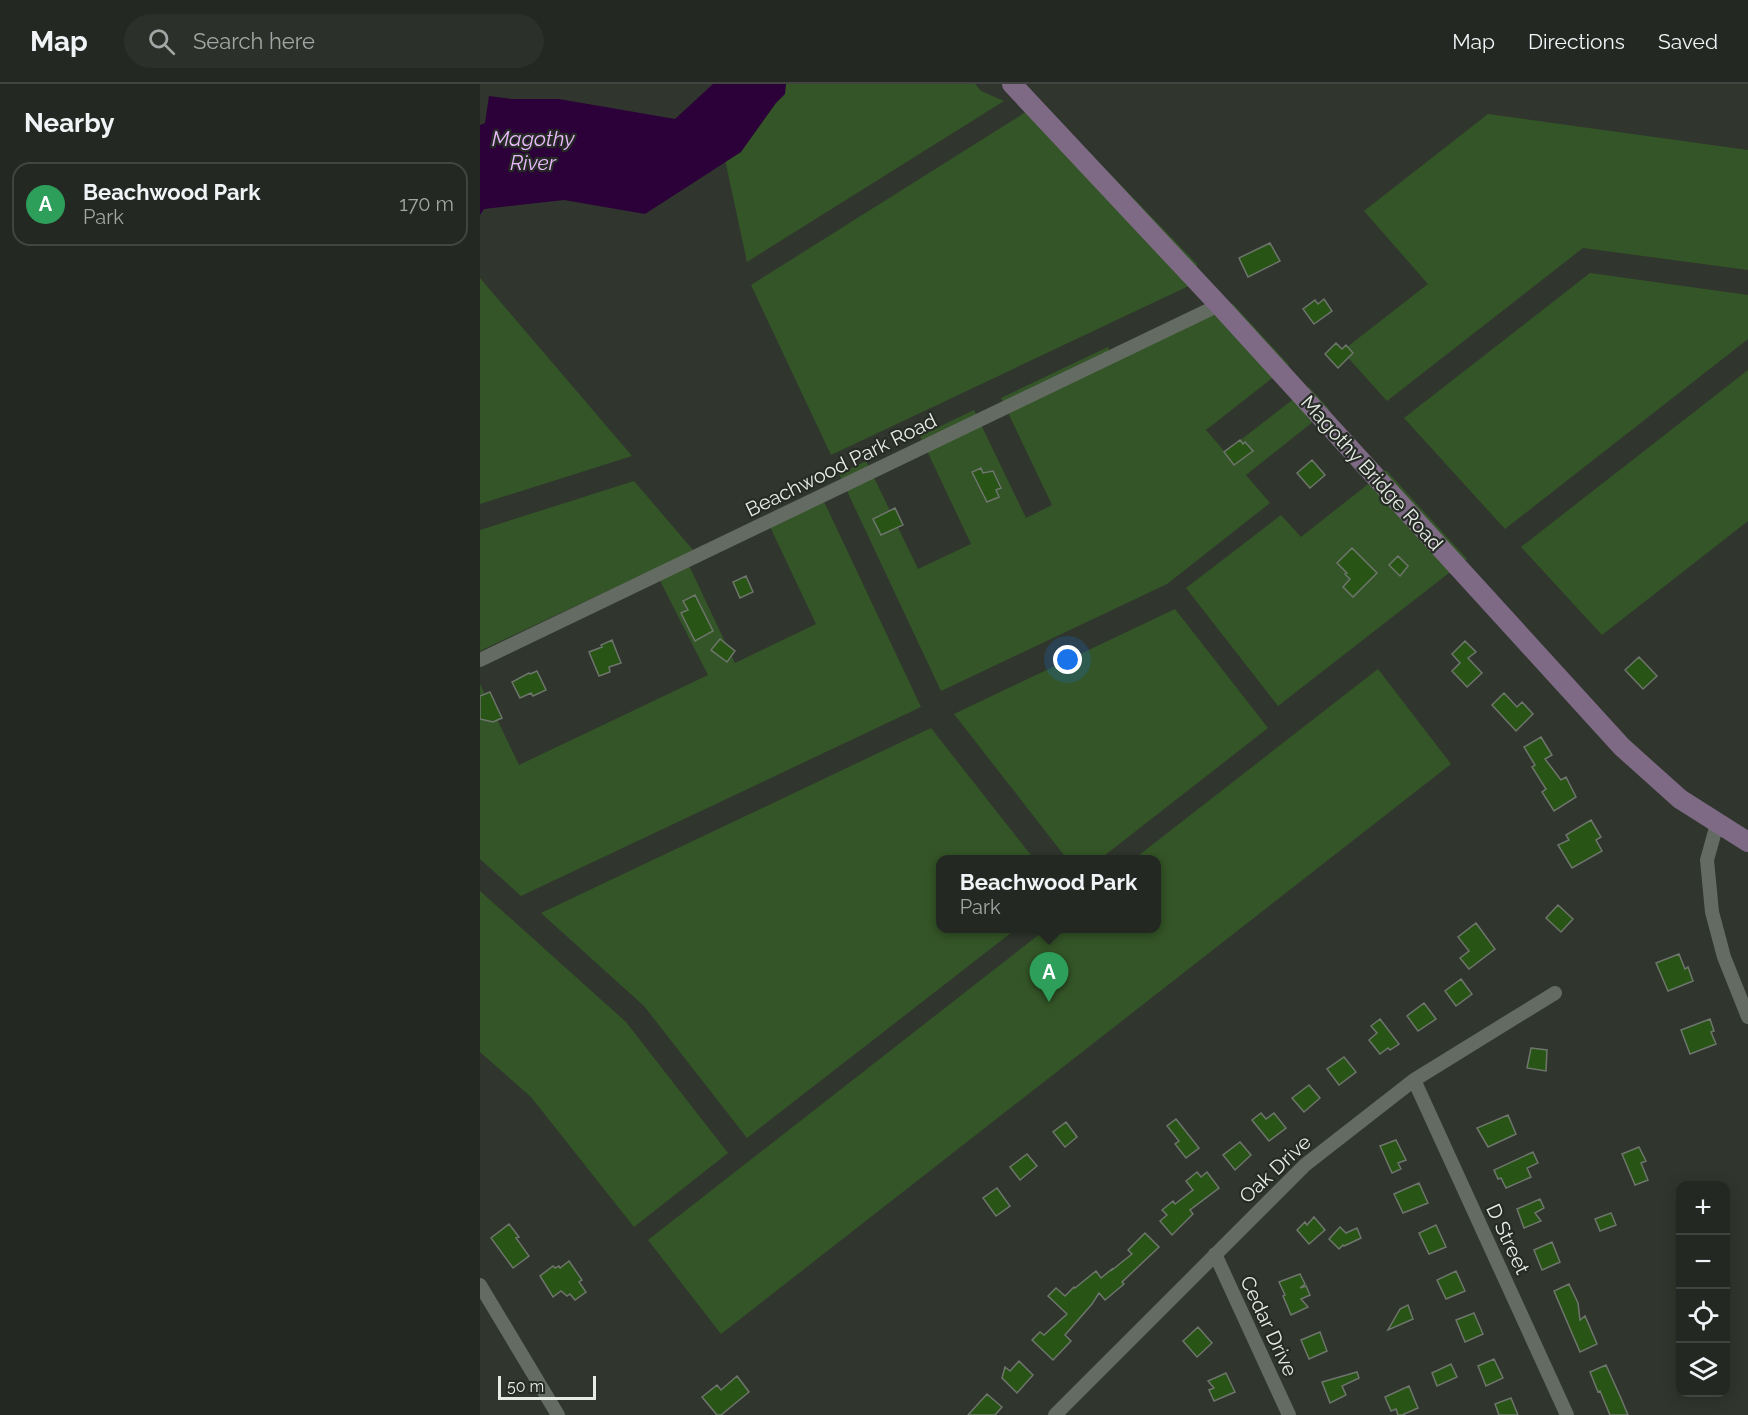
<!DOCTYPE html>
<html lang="en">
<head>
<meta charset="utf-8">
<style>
  :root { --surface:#242822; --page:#2c302a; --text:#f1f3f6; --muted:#a3a6a5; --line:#414440; --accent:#dc99f5 }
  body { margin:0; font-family:Raleway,sans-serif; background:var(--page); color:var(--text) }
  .controls { position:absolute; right:18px; bottom:18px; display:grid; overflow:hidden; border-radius:12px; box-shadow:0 3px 15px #0003 }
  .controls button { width:54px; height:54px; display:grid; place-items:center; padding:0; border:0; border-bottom:2px solid var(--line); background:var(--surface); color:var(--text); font:30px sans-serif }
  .scale { position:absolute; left:18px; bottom:15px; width:98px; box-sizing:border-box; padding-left:6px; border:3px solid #e8ece7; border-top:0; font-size:16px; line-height:21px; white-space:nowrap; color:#e8ece7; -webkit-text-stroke:4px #262c25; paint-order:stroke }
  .you { position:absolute; left:588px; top:576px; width:21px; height:21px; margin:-15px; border:4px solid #fff; border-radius:50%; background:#1a73e8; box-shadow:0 0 0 9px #1a73e833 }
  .badge { display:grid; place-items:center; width:39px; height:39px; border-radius:50%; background:var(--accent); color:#fff; font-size:20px; font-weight:700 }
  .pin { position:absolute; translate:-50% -50px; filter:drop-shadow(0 2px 3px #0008) }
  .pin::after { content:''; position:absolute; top:32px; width:21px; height:18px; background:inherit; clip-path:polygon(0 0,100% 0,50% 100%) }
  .popup { position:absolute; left:456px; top:771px; width:225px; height:78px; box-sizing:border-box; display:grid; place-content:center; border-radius:12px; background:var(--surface); filter:drop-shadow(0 2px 4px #0005); font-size:20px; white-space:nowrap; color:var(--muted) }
  .popup b { font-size:22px; color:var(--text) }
  .popup::after { content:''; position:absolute; left:50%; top:100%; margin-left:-12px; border:12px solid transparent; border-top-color:var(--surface) }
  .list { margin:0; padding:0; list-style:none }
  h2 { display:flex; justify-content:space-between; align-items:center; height:78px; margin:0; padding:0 24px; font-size:26px }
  h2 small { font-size:20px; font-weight:400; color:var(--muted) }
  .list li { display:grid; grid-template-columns:39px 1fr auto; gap:18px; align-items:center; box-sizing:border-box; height:84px; margin:0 12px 12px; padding:0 12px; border:2px solid var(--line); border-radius:18px }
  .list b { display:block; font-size:22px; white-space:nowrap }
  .list p { margin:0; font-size:20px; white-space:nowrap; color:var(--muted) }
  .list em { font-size:20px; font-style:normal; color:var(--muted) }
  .icon { flex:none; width:33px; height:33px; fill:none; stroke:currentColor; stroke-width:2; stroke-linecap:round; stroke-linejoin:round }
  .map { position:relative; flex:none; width:1268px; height:1331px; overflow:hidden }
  header { display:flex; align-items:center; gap:36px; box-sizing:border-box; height:84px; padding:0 30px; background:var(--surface); border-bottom:2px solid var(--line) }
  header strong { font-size:28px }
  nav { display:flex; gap:33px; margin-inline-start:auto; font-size:21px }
  .search { width:420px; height:54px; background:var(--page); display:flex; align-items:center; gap:15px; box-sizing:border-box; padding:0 21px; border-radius:33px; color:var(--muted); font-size:22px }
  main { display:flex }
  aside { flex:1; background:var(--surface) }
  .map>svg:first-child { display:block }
</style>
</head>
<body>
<header>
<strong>Map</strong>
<div class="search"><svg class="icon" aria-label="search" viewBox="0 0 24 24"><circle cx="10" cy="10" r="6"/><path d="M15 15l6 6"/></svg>Search here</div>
<nav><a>Map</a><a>Directions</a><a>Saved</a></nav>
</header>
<main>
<aside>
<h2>Nearby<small></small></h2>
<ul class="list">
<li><span class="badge" style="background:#2e9e5b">A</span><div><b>Beachwood Park</b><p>Park</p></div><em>170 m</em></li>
</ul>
</aside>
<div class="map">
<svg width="1268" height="1331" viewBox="0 0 1268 1331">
  <rect width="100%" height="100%" fill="#30362e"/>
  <path fill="#345527" d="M288,0h207l6,7 23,10 -257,161 -27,-126z
    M549,26l32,13 136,141 -2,19 -364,172 -80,-170z
    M1008,30l260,36v120l-165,-22 -196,153 -45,-50 86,-67 -64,-73z
    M1110,189l158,22v44l-243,190 -101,-111z
    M0,194l152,178 -152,48z
    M736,219l17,1 56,61 -83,65 19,22 84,-65 20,22 -83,66 24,28 -103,81 -226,107 -102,-217 27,-13 52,108 53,-25 -51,-108 54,-26 52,108 26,-13 -51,-107 107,-51 3,7z
    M1268,286v151l-146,114 -81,-88z
    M906,386l81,89 -189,147 -92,-118 95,-73 20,22z
    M154,397l59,69 -9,5 51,108 81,-39 -51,-108 54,-25 102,216 -400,189 -41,-37v-175l39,81 189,-90 -54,-106 -174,82v-121z
    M695,525l93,119 -168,131h-33l-113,-145z
    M898,585l73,95 -730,570 -73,-94 398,-311 111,-1v-68l-23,-1z
    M451,644l103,131 -93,1v68l75,1 -269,209 -103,-132 -103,-93z
    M0,807l146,131 102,131 -94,74 -103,-130 -51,-45z"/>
  <path fill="#2c0139" d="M233,0h73l-1,10 -9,9 -35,49 -96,62 -81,-14 -80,9 -4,6v-90l5,-2 4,-27 23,3h47l116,20z"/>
  <path fill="#285415" stroke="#6e756c" stroke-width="1.5" d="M790,159l10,18 -32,16 -9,-19z
    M844,215l8,12 -18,13 -11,-15 12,-9 3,4z
    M856,259l6,6 4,-4 7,8 -15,15 -13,-14z
    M760,356l3,4 2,-2 8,9 -19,14 -10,-13z
    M832,376l13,15 -15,13 -13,-15z
    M501,384l2,5 10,-2 8,17 -5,2 3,7 -12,5 -15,-30z
    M415,424l8,17 -22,10 -8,-16z
    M872,464l25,25 -24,24 -10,-10 7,-8 -5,-5 2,-1 -10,-10z
    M918,472l10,10 -8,10 -11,-11z
    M266,492l7,16 -13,6 -7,-16z
    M215,511l18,36 -18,10 -14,-28 7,-3 -5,-9z
    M240,555l15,12 -8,11 -16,-12z
    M132,556l9,23 -12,4 1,5 -11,4 -10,-24 13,-5 -1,-2z
    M985,557l11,11 -8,6 14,15 -15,14 -15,-16 8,-8 -8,-9z
    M1159,573l18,19 -14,13 -18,-19z
    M57,587l9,19 -13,6 -2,-3 -11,5 -8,-16 17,-9 1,1z
    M10,608l12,26 -9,4 -13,-3v-23z
    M1024,609l13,14 5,-5 11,12 -17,17 -24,-26z
    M1061,653l11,18 -7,4 16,21 5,-3 10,20 -22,14 -12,-19 4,-3 -14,-22 3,-2 -11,-18z
    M1111,736l10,17 -5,3 6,11 -30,17 -14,-23 11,-5 -3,-5z
    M1078,821l15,14 -12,13 -15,-14z
    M996,839l19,26 -26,20 -9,-11 9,-7 -11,-14z
    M1199,870l6,15 3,-2 5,14 -25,10 -12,-28z
    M981,895l11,15 -16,12 -11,-15z
    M944,919l12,16 -18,12 -11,-15z
    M900,935l19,25 -9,6 -2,-2 -8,6 -11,-14 8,-7 -6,-7z
    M1230,935l4,12 -3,1 5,12 -26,10 -9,-24z
    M1051,964l16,2 -1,21 -19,-3z
    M864,973l12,15 -17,13 -12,-16z
    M829,1001l11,13 -16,14 -12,-14z
    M781,1029l5,6 8,-6 12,15 -17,13 -17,-21z
    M1028,1031l8,19 -28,13 -11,-19z
    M696,1035l23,29 -13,10 -11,-14 4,-3 -12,-15z
    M586,1038l11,15 -12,10 -12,-15z
    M916,1056l10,20 -8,3 3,6 -9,4 -12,-27z
    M760,1058l11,13 -16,15 -12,-15z
    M1159,1063l7,14 -5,2 7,17 -13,5 -13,-31z
    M1053,1068l5,11 -11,5 4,9 -25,11 -5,-10 -3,1 -4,-9z
    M547,1070l10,12 -17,14 -10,-13z
    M717,1088l4,5 6,-5 12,16 -29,22 3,4 -21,21 -12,-14 7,-6 -5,-5 11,-9 2,3 18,-14 -7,-9z
    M939,1099l9,20 -25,10 -9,-19z
    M517,1104l13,18 -14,10 -13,-18z
    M1060,1115l4,9 -9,5 6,8 -17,7 -7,-19z
    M1131,1129l5,12 -16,6 -5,-12z
    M834,1133l11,13 -16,14 -12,-14 8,-8 2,3z
    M29,1140l10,13 -3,1 13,18 -16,12 -22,-30z
    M956,1141l10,22 -17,7 -10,-21z
    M860,1143l6,6 11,-5 4,10 -17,8 -1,-1 -4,4 -10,-10z
    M665,1149l14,14 -37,35 2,2 -19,16 -6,-7 -7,11 -27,31 6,6 -18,19 -21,-20 8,-8 4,3 23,-21 -19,-18 8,-8 9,8 9,-9 1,1 21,-17 5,7 11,-9v1l20,-16 -4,-4z
    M1072,1158l8,20 -18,8 -8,-20z
    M89,1177l13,19 -3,2 7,10 -11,8 -5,-6 -3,2 -6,-5 -8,6 -13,-21 13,-10 2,2 4,-2 1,2z
    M976,1187l9,20 -19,8 -9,-19z
    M820,1190l5,10 -5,4 6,-2 4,9 -9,4 7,8 -17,8 -8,-19 2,-1 -6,-13z
    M1089,1200l9,19 2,17 5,-4 12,28 -17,8 -26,-61z
    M928,1221l5,14 -25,11 12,-21z
    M994,1229l9,21 -18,8 -9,-22z
    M718,1243l14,16 -15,14 -14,-16z
    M840,1248l7,19 -18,8 -8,-19z
    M1014,1275l9,19 -17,8 -8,-20z
    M539,1277l14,14 -16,18 -15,-15 3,-11 5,4z
    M971,1280l6,13 -20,9 -5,-13z
    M1126,1281l14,31 8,19h-18l-10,-24 -2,1 -8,-20z
    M877,1288l2,6 -17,8 4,9 -16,8 -8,-21z
    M746,1289l9,19 -21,9 -5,-11 5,-2 -6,-7z
    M257,1292l12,16 -28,23h-4l-15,-18 15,-12 4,5z
    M929,1302l9,22 -16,7h-4l-2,-6 -5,2 -6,-14z
    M507,1310l15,13 -7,8h-27z
    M1031,1314l7,17h-19l-4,-11z"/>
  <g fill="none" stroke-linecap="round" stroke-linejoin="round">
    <path stroke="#646b62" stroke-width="14" d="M0,576l739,-355
      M1237,740l-10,36 5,52 12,45 24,60
      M934,996l153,335
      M735,1170l74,161
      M0,1201l78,130
      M575,1331l250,-250 109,-85 141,-87"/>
    <path stroke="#7e6a85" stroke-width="20" d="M532,0l207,221 403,442 58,52 68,43"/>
  </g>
  <g text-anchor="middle" stroke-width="4.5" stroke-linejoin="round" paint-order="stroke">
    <g font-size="20" fill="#e8ece7" stroke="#262c25">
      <text transform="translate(361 381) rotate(-26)" y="7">Beachwood Park Road</text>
      <text transform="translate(892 389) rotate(48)" y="7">Magothy Bridge Road</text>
      <text transform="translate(795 1085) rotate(-43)" y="7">Oak Drive</text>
      <text transform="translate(1028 1155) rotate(65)" y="7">D Street</text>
      <text transform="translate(789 1242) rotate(65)" y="7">Cedar Drive</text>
    </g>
    <g font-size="21" font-style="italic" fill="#ebb9fe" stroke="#262c25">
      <text x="53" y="62">Magothy<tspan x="53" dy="24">River</tspan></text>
    </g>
  </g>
</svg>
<div class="controls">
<button>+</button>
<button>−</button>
<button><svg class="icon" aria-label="locate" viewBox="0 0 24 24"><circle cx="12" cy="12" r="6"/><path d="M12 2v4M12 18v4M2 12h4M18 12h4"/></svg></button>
<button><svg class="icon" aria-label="layers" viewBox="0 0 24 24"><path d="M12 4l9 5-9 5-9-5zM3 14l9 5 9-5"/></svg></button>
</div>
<div class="scale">50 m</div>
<div class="you"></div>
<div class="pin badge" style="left:569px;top:918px;background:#2e9e5b">A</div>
<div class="popup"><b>Beachwood Park</b>Park</div>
</div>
</main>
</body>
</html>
